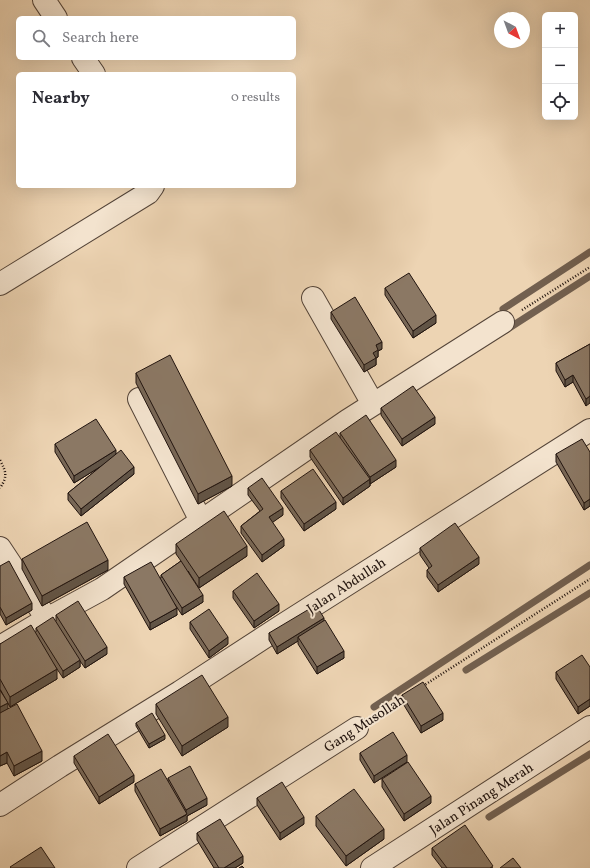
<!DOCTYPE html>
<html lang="en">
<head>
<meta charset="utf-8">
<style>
  :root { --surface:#fff; --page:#f2f2f3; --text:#2b2b33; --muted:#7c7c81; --line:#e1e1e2 }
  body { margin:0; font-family:Vollkorn,serif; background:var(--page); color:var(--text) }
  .controls { position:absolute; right:12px; top:12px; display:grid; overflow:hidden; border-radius:6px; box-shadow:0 4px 16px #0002 }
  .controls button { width:36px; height:36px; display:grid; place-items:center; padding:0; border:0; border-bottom:1px solid var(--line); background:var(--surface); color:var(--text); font:20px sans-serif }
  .compass { position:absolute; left:494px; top:12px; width:36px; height:36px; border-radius:50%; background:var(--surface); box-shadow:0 4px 16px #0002; rotate:139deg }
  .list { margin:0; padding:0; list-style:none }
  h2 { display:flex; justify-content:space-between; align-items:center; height:52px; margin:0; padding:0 16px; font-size:17px }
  h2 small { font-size:13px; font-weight:400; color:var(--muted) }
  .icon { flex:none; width:22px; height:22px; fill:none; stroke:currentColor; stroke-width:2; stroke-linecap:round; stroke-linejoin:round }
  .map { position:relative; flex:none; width:590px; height:868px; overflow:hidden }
  .search { position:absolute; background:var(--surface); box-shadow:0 4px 16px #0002; left:16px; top:16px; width:280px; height:44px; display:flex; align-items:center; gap:10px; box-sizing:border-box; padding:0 14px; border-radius:6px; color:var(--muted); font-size:15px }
  .panel { position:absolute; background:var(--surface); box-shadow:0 4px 16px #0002; left:16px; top:72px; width:280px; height:116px; border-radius:6px }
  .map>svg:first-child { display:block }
</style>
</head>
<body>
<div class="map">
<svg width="590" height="868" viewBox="0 0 590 868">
  <rect width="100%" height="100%" fill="#edd4b3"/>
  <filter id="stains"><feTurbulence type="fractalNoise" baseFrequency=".005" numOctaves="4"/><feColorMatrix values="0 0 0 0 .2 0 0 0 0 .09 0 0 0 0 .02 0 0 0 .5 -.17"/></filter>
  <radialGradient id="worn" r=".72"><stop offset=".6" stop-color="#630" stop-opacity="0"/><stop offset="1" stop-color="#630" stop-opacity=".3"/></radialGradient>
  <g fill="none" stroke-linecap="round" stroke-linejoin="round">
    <path stroke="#726050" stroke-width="7" d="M503,309l87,-57
      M506,330l84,-54
      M466,670l124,-77
      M374,707l216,-142
      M489,817l101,-63"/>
    <g stroke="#544438" stroke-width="24">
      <path id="minor" d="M44,0l12,18
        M83,58l11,16
        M0,284l148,-91 5,-7
        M313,298l60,106
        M139,399l62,122
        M0,548l47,71
        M0,647l47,-28 55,-30 245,-168 156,-99
        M0,805l60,-39 120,-74 103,-67 307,-195
        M138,868l219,-140
        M372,868l218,-141"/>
    </g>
    <path stroke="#21140f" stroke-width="2.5" stroke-dasharray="1 2" stroke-linecap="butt" d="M522,310l68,-43
      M0,460c6,12 8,16 0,28
      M423,686l167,-107
      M376,716l28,-18"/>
    <use href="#minor" stroke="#f3e3ce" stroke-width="22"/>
  </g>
  <path fill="#786756" stroke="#21140f" d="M385,288l51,35 -23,15 -28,-43z
    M331,312l51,37 -4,2v6l-2,1v7l-12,7 -33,-53z
    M590,344l-4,62 -13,-24 -8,5 -9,-16v-8z
    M136,373l96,113 -34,18 -62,-121z
    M381,408l54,16 -33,22 -21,-31z
    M340,433l56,34 -26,17v-1v3l-27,19 -33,-48v-7l30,-12z
    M55,444l61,10 18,20 -53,42 -13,-16v-7l32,-26 -26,16 -19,-31z
    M590,452v54l-6,4 -28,-48v-8z
    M248,488l35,27 -11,7 12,24 -22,16 -21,-29v-7l19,-15 -12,-16z
    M281,491l55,18 -32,22 -23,-33z
    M176,544l71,12 -48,32 -11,-17 15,31 -21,13 -8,-12 3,12 -27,15 -26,-46v-7l37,1v-3l20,-14 -5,-7z
    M420,548l59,16 -41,28 -11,-15v-7l2,-2 -9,-13z
    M22,559l86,11 -66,36 -20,-37z
    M0,566l32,44 -26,15 -6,-11z
    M233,591l46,20 -25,17 -21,-30z
    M56,615l51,39 -22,14 -5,-7v6l-17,11 -10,-15 4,16 -47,28 -10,-18v-45l36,-12v-4l20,-7z
    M324,621l20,37 -27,16 -19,-30v-3l-21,13 -8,-14v-7z
    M190,622l38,22 -19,14 -19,-29z
    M590,667v39l-12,8 -22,-35v-7z
    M0,690l8,19 34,52 -28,15 -7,-13 -7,3z
    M402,695l41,25 -22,13 -19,-31z
    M156,704l72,23 -46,29 -26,-42z
    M136,723l29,16 -16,9 -13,-22z
    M360,753l47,9 -33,21 -14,-23z
    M74,756l60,26 -35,22 -25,-41z
    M168,778l39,27 -20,11v5l-27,15 -25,-45v-7l33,-2z
    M382,779l49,24 -27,18 -22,-34z
    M257,798l47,26 -24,16 -23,-35z
    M316,816l68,23 -38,27 -30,-40z
    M197,833l46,30 -8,5h-21l-17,-28z
    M432,848l61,20h-51l-10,-13z"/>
  <path fill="#615446" stroke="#21140f" d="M436,315v8l-23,15v-7z
    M382,342v7l-4,2v6l-2,1v7l-12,7v-7l9,-12 3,-8z
    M573,375v7l-8,5v-7z
    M590,396v7l-4,3v-7z
    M435,417v7l-33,22v-7z
    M116,450v7l-42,26v-7z
    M396,460v7l-26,17v-7z
    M134,467v7l-53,42v-7z
    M232,476v10l-34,18v-10z
    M370,479v7l-27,19v-7z
    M590,499v7l-6,4v-7z
    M336,502v7l-32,22v-7z
    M283,508v7l-14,10v-8z
    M284,539v7l-22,16v-7z
    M247,546v10l-48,32v-10z
    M479,557v7l-41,28v-7z
    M108,560v10l-66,36v-10z
    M203,595v7l-21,13v-7z
    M32,603v7l-26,15v-7z
    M279,604v7l-25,17v-7z
    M177,608v7l-27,15v-7z
    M324,618v7l-26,12v4l-21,13v-7z
    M228,637v7l-19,14v-7z
    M107,647v7l-22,14v-7z
    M344,651v7l-27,16v-7z
    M80,660v7l-17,11v-7z
    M57,669v10l-47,28v-10z
    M590,699v7l-12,8v-7z
    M8,703v7l-8,4v-7z
    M443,713v7l-22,13v-7z
    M228,717v10l-46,29v-10z
    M165,735v4l-16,9v-4z
    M42,751v10l-28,15v-10z
    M7,752v11l-7,3v-10z
    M407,755v7l-33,21v-7z
    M134,775v7l-35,22v-7z
    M431,796v7l-27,18v-7z
    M207,798v7l-20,11v5l-27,15v-7l26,-14v-5z
    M304,817v7l-24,16v-7z
    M384,829v10l-38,27v-10z
    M243,856v7l-8,5h-11z"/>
  <path fill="#8b7864" stroke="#21140f" d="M409,273l27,42 -23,16 -28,-43z
    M355,297l27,45 -6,3 2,5 -5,3 3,5 -12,7 -33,-53z
    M590,344v52l-4,3 -13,-24 -8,5 -9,-17z
    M170,355l62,121 -34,18 -62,-121z
    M413,386l22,31 -33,22 -21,-31z
    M366,415l30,45 -26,17 -30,-44z
    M96,419l20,31 -42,26 -19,-32z
    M336,432l34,47 -27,19 -33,-48z
    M582,439l8,13v47l-6,4 -28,-49z
    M121,450l13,17 -53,42 -13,-16z
    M313,469l23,33 -32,22 -23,-33z
    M262,478l21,30 -14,9 15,22 -22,16 -21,-29 22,-17 -15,-21z
    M224,511l23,35 -48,32 -23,-34z
    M87,522l21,38 -66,36 -20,-37z
    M455,523l24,34 -41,28 -11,-15 5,-4 -12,-18z
    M9,561l23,42 -26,15 -6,-11v-41z
    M181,561l22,34 -21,13 -21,-33z
    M151,562l26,46 -27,15 -26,-46z
    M257,573l22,31 -25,17 -21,-30z
    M78,601l29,46 -22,14 -29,-46z
    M316,605l8,13 -47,29 -8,-14z
    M209,609l19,28 -19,14 -19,-29z
    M53,617l27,43 -17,11 -27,-43z
    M325,620l19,31 -27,16 -19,-30z
    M31,625l26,44 -47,28 -10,-18v-35z
    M582,655l8,12v32l-12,8 -22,-35z
    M202,675l26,42 -46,29 -26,-42z
    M423,682l20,31 -22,13 -19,-31z
    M0,690l8,13 -8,4z
    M17,704l25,47 -28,15 -7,-14 -7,4v-43z
    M152,713l13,22 -16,9 -13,-21z
    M393,732l14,23 -33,21 -14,-23z
    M108,734l26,41 -35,22 -25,-41z
    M408,762l23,34 -27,18 -22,-35z
    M190,766l17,32 -21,12 -18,-32z
    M161,769l26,45 -27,15 -25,-45z
    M282,782l22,35 -24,16 -23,-35z
    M354,789l30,40 -38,27 -30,-40z
    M220,819l23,37 -19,12h-5l-22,-35z
    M465,825l28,41 -3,2h-43l-15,-20z
    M41,847l14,21h-44l-1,-1z
    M513,858l8,10h-21z
    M242,866l2,2h-5z"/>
  <g text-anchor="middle" stroke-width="4" stroke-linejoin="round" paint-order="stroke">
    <g font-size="14" fill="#21140f" stroke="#f3e3ce">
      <text transform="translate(346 585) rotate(-33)" y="5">Jalan Abdullah</text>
      <text transform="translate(364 723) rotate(-33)" y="5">Gang Musollah</text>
      <text transform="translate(481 798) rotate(-33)" y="5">Jalan Pinang Merah</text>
    </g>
  </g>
  <rect width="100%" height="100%" filter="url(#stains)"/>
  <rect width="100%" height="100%" fill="url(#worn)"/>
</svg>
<div class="controls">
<button>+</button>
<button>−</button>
<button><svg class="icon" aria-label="locate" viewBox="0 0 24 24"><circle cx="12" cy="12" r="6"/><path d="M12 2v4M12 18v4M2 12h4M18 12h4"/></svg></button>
</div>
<svg class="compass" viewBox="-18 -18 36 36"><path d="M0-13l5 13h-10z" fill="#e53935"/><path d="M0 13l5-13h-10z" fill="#7c7c81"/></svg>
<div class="search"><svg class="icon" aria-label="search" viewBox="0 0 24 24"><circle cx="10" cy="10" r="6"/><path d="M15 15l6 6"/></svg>Search here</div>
<section class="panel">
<h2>Nearby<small>0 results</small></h2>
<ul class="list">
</ul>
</section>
</div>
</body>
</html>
